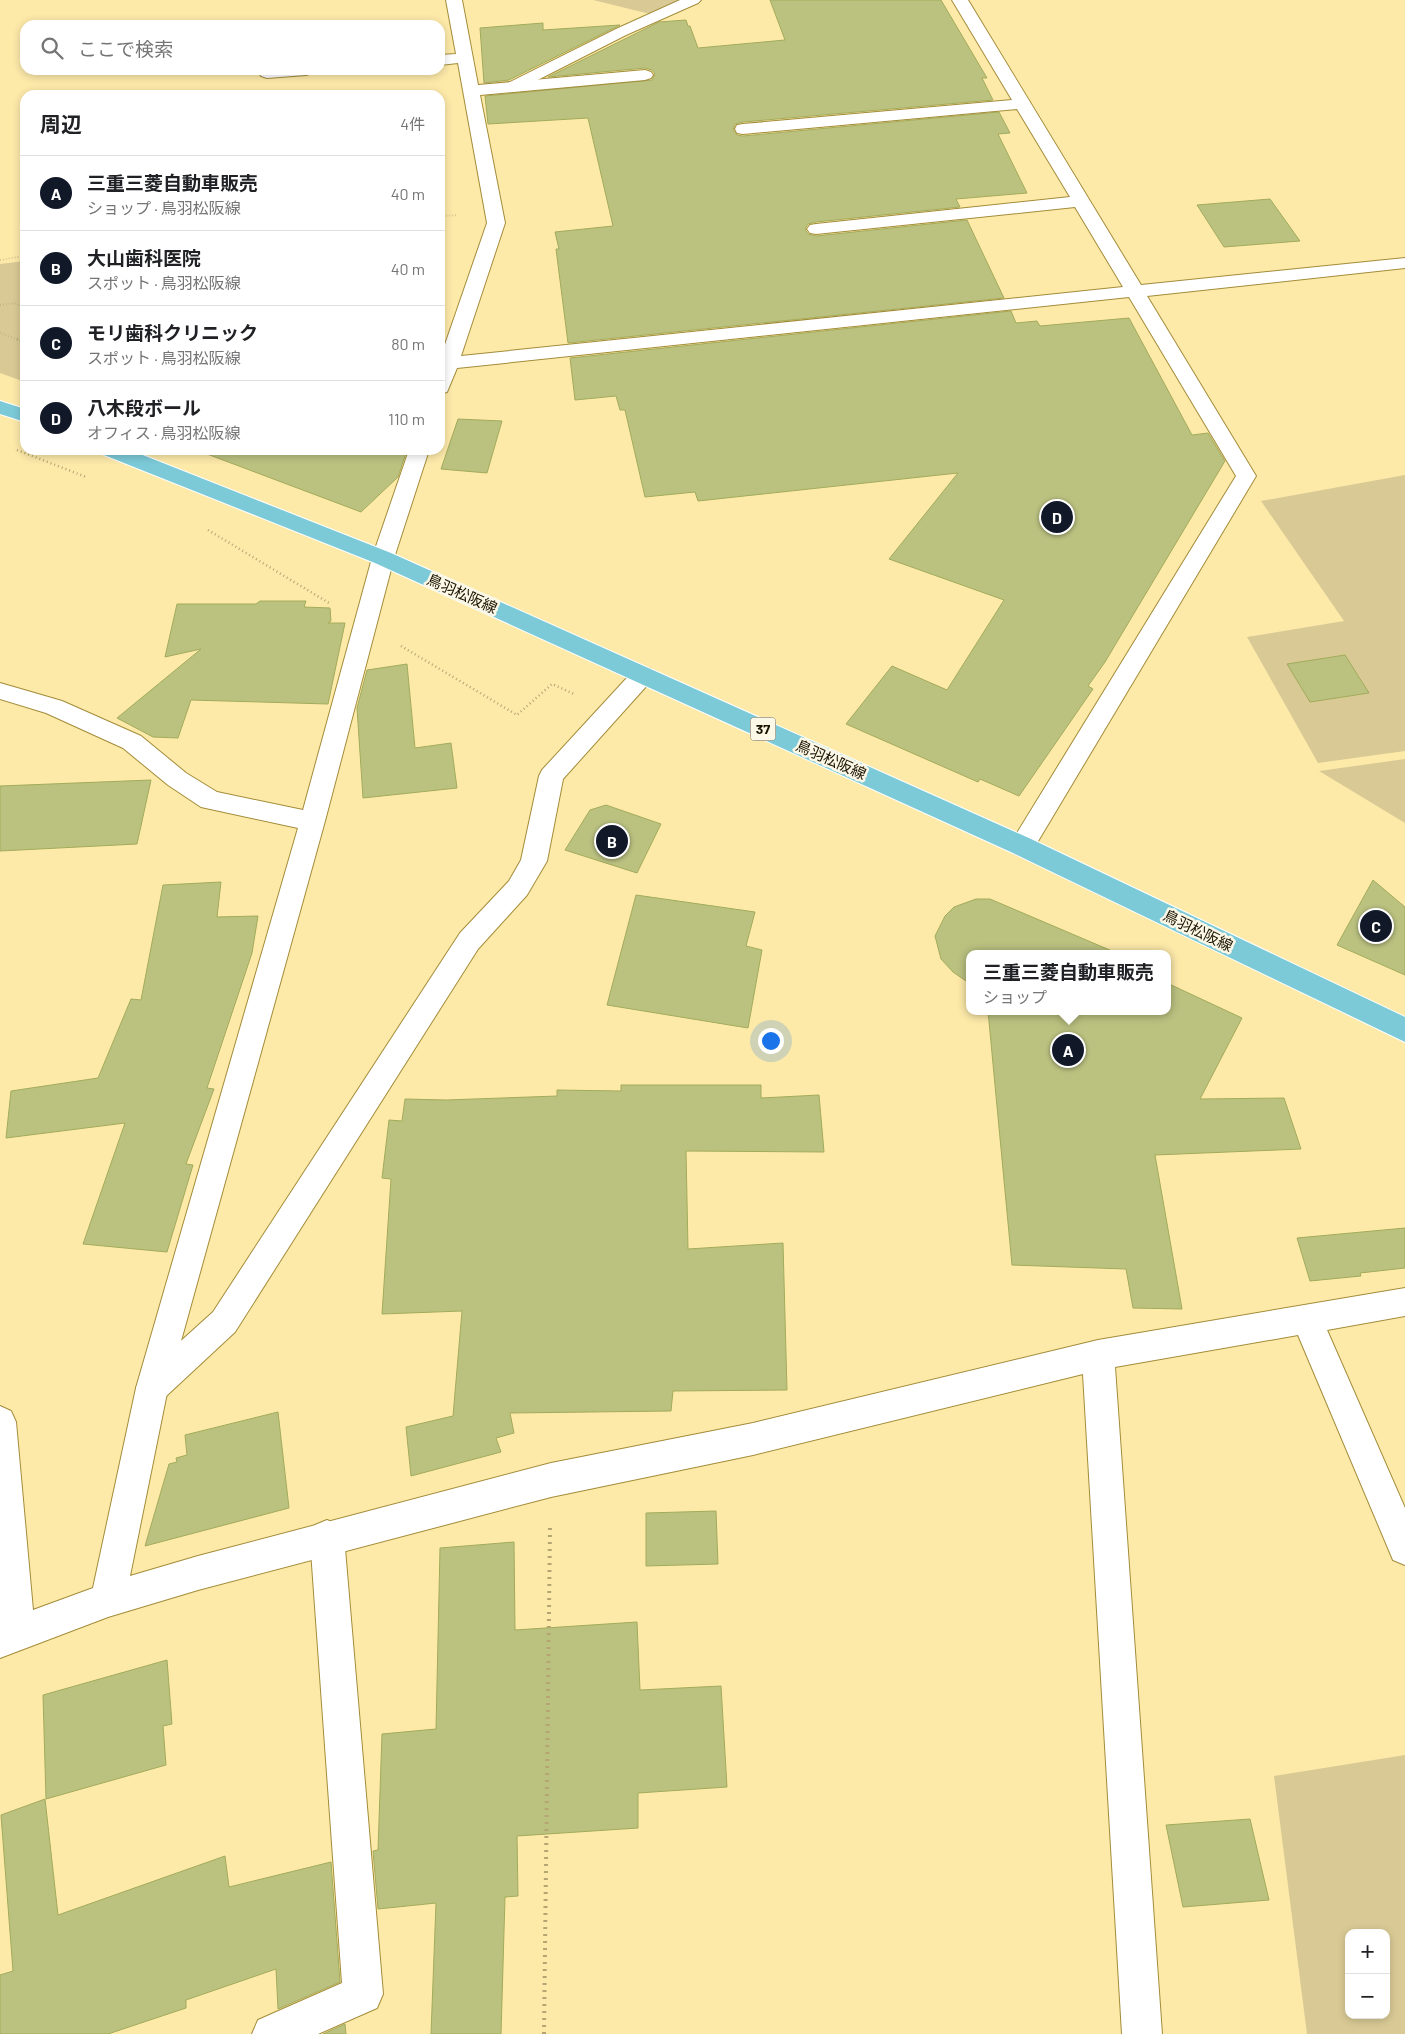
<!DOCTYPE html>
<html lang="ja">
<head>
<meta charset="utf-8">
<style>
  :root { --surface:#fff; --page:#f2f2f2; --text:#202124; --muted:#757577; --line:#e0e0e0; --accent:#111827 }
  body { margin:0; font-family:Barlow,"Noto Sans JP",sans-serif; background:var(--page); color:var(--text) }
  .controls { position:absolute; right:15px; bottom:15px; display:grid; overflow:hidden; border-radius:10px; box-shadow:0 2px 8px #0003 }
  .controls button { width:45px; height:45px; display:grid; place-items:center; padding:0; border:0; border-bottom:1px solid var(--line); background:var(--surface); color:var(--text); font:25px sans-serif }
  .you { position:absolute; left:770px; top:1040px; width:18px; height:18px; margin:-12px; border:4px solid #fff; border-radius:50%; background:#1a73e8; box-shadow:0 0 0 8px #1a73e833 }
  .badge { display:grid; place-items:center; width:32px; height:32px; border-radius:50%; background:var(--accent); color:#fff; font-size:16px; font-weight:700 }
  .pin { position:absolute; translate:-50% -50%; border:2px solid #fff; box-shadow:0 1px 5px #0006 }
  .popup { position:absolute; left:966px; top:950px; width:205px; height:65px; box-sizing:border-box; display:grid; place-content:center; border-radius:10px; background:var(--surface); filter:drop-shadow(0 1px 4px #0005); font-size:16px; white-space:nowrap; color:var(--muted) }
  .popup b { font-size:19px; color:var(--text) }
  .popup::after { content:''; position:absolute; left:50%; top:100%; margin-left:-10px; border:10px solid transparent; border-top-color:var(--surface) }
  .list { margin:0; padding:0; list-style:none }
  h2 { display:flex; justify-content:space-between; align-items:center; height:65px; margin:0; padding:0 20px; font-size:21px }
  h2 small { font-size:16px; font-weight:400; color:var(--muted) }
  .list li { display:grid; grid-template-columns:32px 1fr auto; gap:15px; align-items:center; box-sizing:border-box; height:75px; padding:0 20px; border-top:1px solid var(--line) }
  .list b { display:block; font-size:19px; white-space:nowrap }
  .list p { margin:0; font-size:16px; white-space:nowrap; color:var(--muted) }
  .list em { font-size:16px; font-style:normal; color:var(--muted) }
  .icon { flex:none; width:28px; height:28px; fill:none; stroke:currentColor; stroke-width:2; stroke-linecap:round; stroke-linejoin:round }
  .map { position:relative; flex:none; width:1405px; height:2034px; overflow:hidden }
  .search { position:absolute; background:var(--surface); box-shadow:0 2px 8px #0003; left:20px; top:20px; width:425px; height:55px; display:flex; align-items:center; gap:12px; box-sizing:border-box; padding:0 18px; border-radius:15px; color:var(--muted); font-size:19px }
  .panel { position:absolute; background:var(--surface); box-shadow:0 2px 8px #0003; left:20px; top:90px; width:425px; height:365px; border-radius:15px }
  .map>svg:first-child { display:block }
</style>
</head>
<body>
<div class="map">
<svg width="1405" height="2034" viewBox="0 0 1405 2034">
  <rect width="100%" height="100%" fill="#fdeaa9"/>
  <path fill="#d9ca95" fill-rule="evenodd" d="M593,0h87l-30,14z
    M25,261v121l-25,-9v-109z
    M1405,475v276l-87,12 -71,-126 97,-16 -83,-120z
    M1405,759v64l-86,-52z
    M1405,1755v279h-98l-33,-258zM1349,1933h37v82h-37z"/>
  <path fill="#bbc280" stroke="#a3ab5a" d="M770,0h171l46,78h-5l11,22 -250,22 -8,2 -2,6 4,5 6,1 256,-24 11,21 -12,1 29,59 -71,6 4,8 -144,15 -8,2 -3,5 3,5 8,2 151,-16 37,78 -436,45 -12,-94h3l-4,-17 58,-6 -25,-108 -100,6 -3,-28 167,-16 3,-6 -3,-4 -7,-2 -97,9 111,-55 27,-2 2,6h2l8,22 87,-8z
    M543,23v7l77,-5 -111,55 -25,3 -4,-55z
    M1270,199l30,42 -76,6 -27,-42z
    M1011,311l5,12 21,-2 3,5 89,-8 63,117 16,-2 17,28 -120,201 -17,24 5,3 -74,107 -39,-17 -2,3 -132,-58 46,-58 55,24 57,-90 -115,-41 69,-86 -260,28 -3,-9 -50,5 -20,-87h-5l-4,-14 -41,4 -5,-42z
    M458,419l44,2 -15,52 -46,-4z
    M208,450h199l-9,27 -37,35 -154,-58z
    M260,601h46l-2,6 26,1 1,13 -3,2h17l-17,81 -137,-4 -13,38 -25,-1 -36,-19 84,-69 -36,8 12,-53h79z
    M1345,655l24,38 -59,9 -23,-38z
    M407,664l8,84 36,-5 6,45 -94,10 -6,-90 10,-38z
    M151,780l-14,64 -137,7v-65z
    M606,805l55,19 -24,49 -72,-23 25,-40z
    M1373,880l32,27v68l-68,-30z
    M221,882l-4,35 41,-1 -6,37 -45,135 7,1 -28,75 7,1 -26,87 -84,-8 42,-121 -119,15 5,-47 87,-13 33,-79 10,1 22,-115z
    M636,895l119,17 -9,34 16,4 -14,78 -141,-23z
    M976,899h14l129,55h-150v29l-16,-11 -12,-13 -6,-23 10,-20 9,-9z
    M1167,983l75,35 -42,81 84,-1 17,51 -146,6 27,154 -49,-1 -7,-39 -114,-4 -24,-254h179z
    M621,1085h140v13l58,-3 5,57 -138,-1 2,98 95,-6 4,147 -114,1 -2,20 -161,2 4,20 -18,5 5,14 -90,24 -5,-49 47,-11 9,-105 -80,3 9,-135 -9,-1 7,-58 13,1 3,-22 41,1 111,-4v-6l64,1z
    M1405,1228v40l-45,5 1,3 -51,5 -13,-43z
    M278,1412l11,96 -144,38 24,-82 8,-2 -1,-4 11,-3 -2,-20z
    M716,1511l2,53 -72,2v-53z
    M514,1542l1,88 122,-8 3,68 81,-4 6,101 -89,6v35l-121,8 1,60 -13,1 -4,137h-70l5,-131 -58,6 -5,-58 5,-1 4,-116 54,-5 4,-181z
    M167,1660l5,64 -9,2 3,39 -120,34 -3,-104z
    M45,1799l13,116 167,-59 4,31 102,-25 9,120 -62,27 -2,-40 -90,31v8l-78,26h-108v-59l13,-4 -12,-156z
    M1250,1819l19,81 -86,7 -17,-82z
    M345,2024l1,10h-23z"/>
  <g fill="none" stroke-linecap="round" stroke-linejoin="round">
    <g stroke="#a38c39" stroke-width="2">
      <path id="lane" d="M680,0h21l-3,3 -72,32 -108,55h-12l-2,-3 2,-3 110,-55z
        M643,667l8,2 4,6 -4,6 -88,98 -16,82 -20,34 -49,54 -243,383 -72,67 -11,4 -11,-4 -5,-11 5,-11 72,-65 247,-379 49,-52 12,-21 18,-84 3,-6 93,-101z
        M327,1520l12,5 5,12 39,457 -6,14 -59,26h-66l6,-14 84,-37 -32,-446 5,-12z"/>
    </g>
    <g stroke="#a38c39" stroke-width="2">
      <path id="street" d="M446,0h16l16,85 167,-15 6,2 2,3 -2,3 -6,2 -165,15 25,128 -44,133 662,-69 -48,-80 -259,27 -6,-1 -3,-4 3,-4 6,-1 254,-27 -53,-88 -274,25 -6,-1 -2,-4 2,-4 6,-1 269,-24 -60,-100h16l173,285 264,-27v10l-258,28 109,180 -225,377 -9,3 -9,-3 -4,-7 227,-370 -107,-179 -672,71 -10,24 -7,2v-35l47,-136 -29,-160 -18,2v-10l16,-1z
        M261,70h53l-2,3 -6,2 -39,3 -6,-2 -2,-3z
        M409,450h20l-35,108 -69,263 -157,567 -38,188 68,-20 353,-93 202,-40 345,-83 307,-52v28l-78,14 78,178v57l-12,-5 -95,-225 -183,32 47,667h-40l-39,-660 -330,81 -202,42 -353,93 -90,27 -108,41v-252l11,5 5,11 17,188 60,-22 43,-200 162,-560 -97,-21 -33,-22 -45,-37 -77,-35 -46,-14v-16l62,18 79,35 45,37 31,19 86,18 69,-252z"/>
    </g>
    <g stroke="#fff" stroke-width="2">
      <path id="primary" d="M0,401l25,8v13l-25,-8z
        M101,450h29l261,103 640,286 374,178v25l-392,-189 -638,-290 -271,-108z"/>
    </g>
    <path stroke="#b4a573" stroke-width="2" stroke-dasharray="0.5 2.5" stroke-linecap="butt" d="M440,216l18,-1
      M0,260l25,-4
      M0,305l14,-2 11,5
      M0,333l21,8"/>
    <path stroke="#b4a573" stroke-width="2.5" stroke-dasharray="1 3" stroke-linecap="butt" d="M17,339l8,3
      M17,450l69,27
      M208,530l121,73
      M401,646l116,69 35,-31 22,10"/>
    <path stroke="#b4a573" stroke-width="4" stroke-dasharray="2 5" stroke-linecap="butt" d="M544,2034l6,-507"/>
    <use href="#lane" fill="#fff" fill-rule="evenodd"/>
    <use href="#street" fill="#fff" fill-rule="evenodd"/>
    <use href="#primary" fill="#7ccad8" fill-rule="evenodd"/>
  </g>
  <g text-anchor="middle" stroke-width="5" stroke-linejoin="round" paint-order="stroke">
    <rect fill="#fcf8e8" stroke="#5e5846" stroke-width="1" x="750.5" y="717.5" width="25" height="23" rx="4"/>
    <g font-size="14" font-weight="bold" fill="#1a1300">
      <text x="763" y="734">37</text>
    </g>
    <g font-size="15" fill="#1a1300" stroke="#fcf8e8">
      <text transform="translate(462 594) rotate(24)" y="5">鳥羽松阪線</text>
      <text transform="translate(831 760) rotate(24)" y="5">鳥羽松阪線</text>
      <text transform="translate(1198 931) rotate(26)" y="5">鳥羽松阪線</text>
    </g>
  </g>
</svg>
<div class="controls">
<button>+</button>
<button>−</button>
</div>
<div class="you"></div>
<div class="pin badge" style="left:1068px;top:1050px">A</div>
<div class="popup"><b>三重三菱自動車販売</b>ショップ</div>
<div class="pin badge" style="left:612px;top:841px">B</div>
<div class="pin badge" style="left:1376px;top:926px">C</div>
<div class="pin badge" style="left:1057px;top:517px">D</div>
<div class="search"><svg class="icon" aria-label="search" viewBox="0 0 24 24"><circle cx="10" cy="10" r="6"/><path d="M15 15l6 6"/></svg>ここで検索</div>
<section class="panel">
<h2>周辺<small>4件</small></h2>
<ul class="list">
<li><span class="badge">A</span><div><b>三重三菱自動車販売</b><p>ショップ · 鳥羽松阪線</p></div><em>40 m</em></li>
<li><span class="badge">B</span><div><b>大山歯科医院</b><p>スポット · 鳥羽松阪線</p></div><em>40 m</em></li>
<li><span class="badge">C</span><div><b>モリ歯科クリニック</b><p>スポット · 鳥羽松阪線</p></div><em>80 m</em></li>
<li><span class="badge">D</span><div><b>八木段ボール</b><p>オフィス · 鳥羽松阪線</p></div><em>110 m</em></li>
</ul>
</section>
</div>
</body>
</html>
